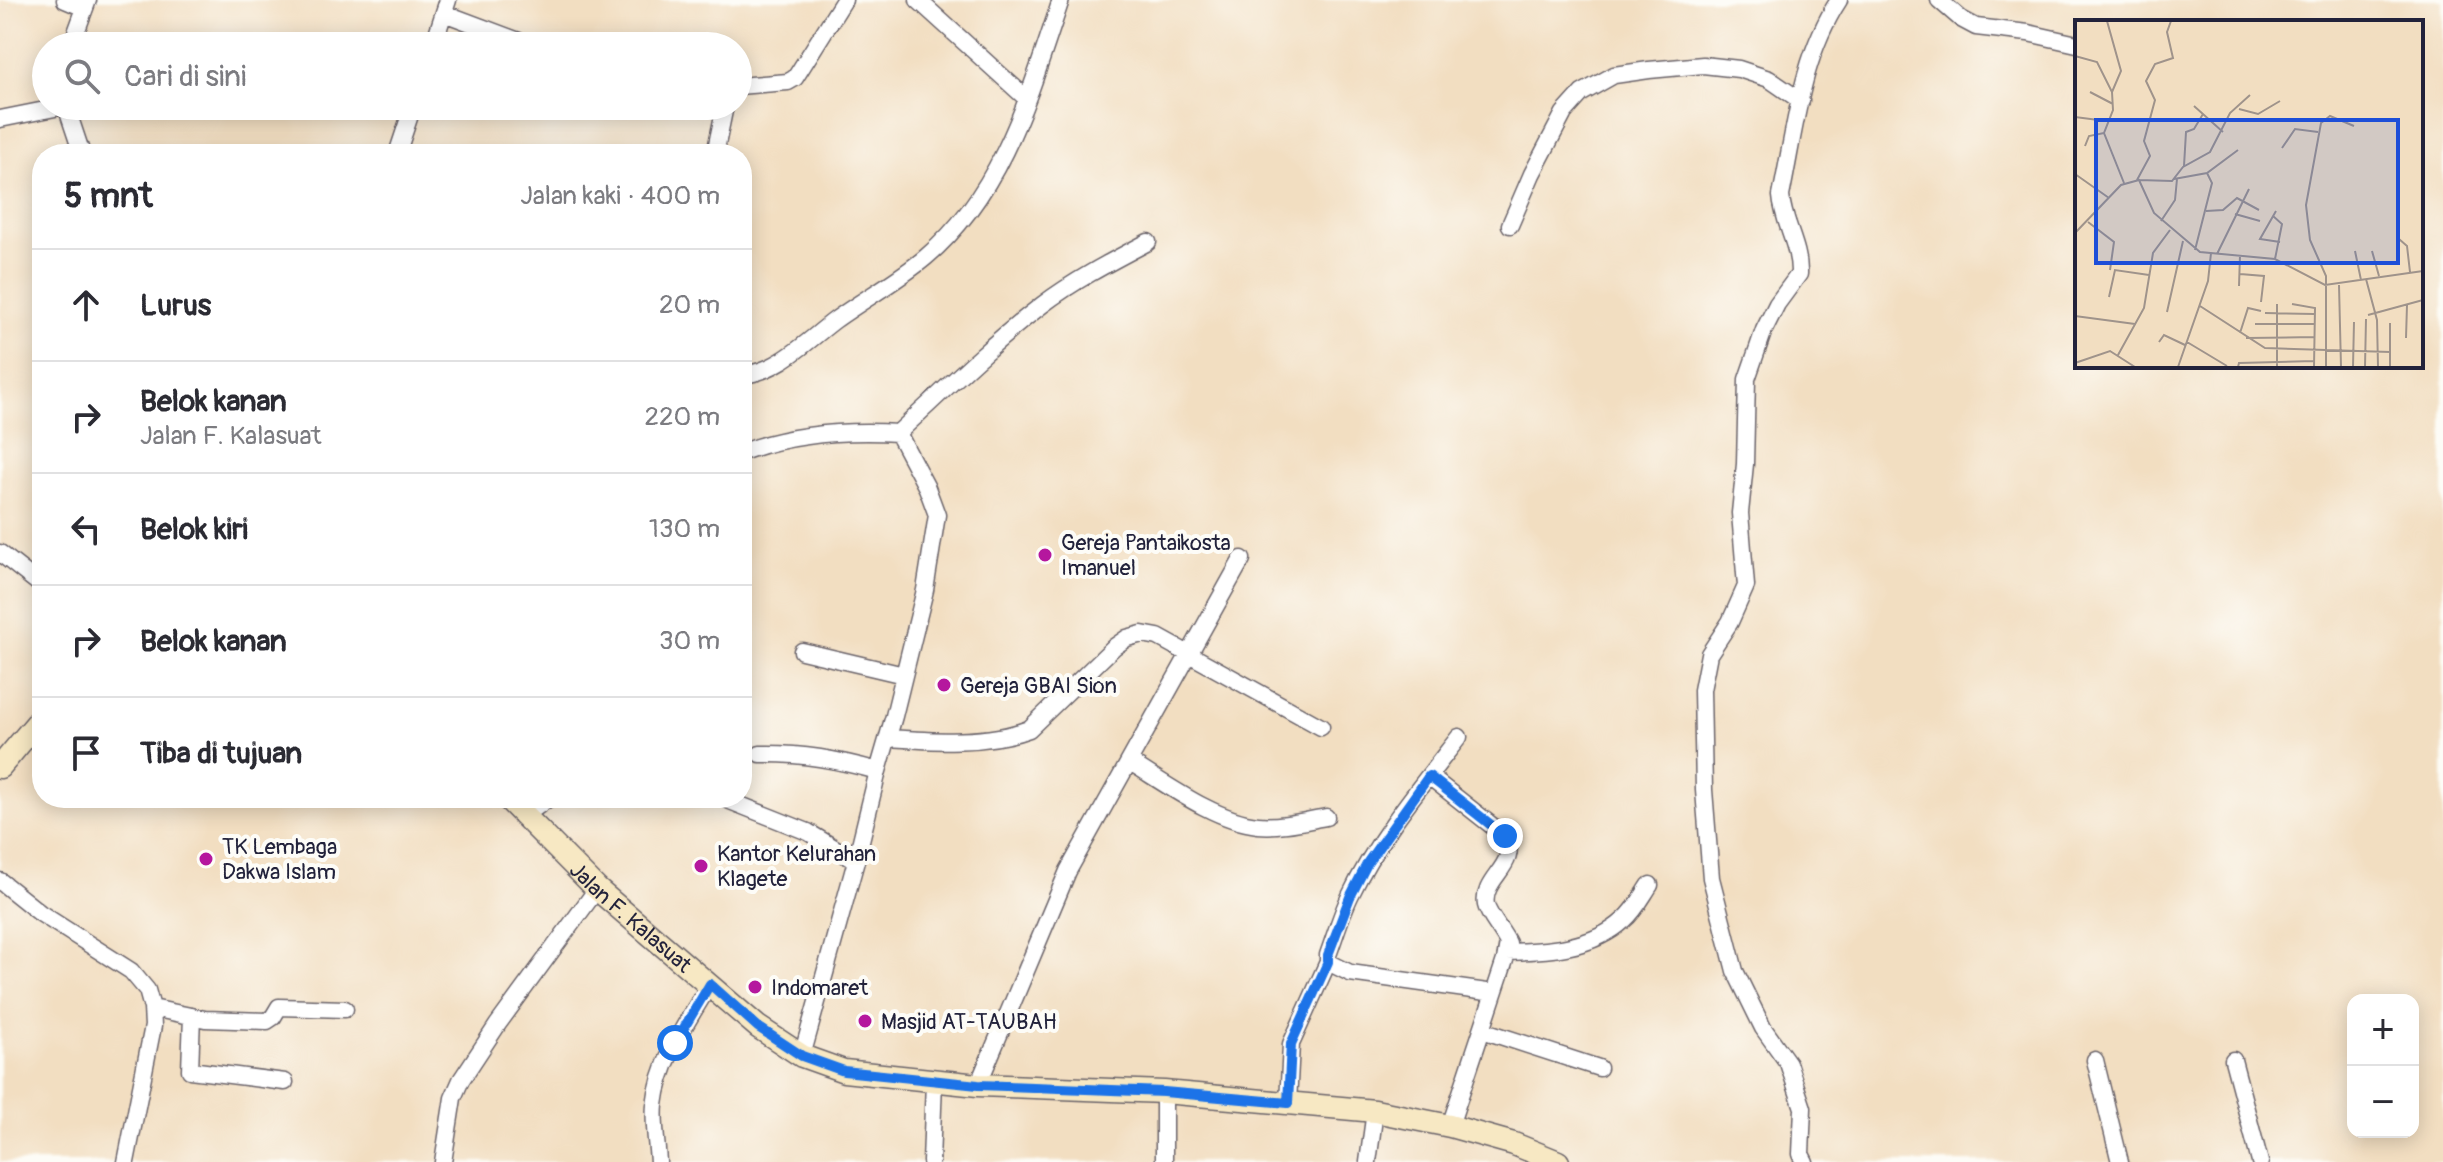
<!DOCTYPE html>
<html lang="id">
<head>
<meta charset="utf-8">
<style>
  :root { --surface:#fff; --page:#f2f2f3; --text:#2b2b33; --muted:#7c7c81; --line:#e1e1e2 }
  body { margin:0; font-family:Pangolin,sans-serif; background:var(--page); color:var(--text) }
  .controls { position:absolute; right:24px; bottom:24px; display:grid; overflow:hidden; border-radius:16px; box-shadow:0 4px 20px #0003 }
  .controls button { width:72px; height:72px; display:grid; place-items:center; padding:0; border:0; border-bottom:2px solid var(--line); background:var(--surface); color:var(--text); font:40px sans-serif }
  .stop { position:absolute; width:24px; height:24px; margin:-18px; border:6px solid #1a73e8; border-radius:50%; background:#fff }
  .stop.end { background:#1a73e8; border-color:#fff; box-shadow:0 2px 8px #0008 }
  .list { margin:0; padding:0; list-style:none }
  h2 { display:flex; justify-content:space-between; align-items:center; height:104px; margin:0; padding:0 32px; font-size:34px }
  h2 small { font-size:26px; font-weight:400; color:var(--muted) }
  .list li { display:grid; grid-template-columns:52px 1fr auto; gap:24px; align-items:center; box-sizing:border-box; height:112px; padding:0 32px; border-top:2px solid var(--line) }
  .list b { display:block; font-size:30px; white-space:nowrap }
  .list p { margin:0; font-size:26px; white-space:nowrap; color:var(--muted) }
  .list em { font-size:26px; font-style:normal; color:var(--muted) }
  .icon { flex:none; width:44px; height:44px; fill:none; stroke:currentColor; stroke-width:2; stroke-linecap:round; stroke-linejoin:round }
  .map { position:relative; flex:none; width:2443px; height:1162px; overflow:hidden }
  .search { position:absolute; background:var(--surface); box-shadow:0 4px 20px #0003; left:32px; top:32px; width:720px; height:88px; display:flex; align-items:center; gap:20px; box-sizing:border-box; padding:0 28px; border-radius:44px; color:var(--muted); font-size:30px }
  .panel { position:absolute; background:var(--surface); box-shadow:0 4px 20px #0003; left:32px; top:144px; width:720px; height:664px; border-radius:32px }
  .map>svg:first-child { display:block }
</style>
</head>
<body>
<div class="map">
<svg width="2443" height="1162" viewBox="0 0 2443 1162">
  <rect width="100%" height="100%" fill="#fdfcf7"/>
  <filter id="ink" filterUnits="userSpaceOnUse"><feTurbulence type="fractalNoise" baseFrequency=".0125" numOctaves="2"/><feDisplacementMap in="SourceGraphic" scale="16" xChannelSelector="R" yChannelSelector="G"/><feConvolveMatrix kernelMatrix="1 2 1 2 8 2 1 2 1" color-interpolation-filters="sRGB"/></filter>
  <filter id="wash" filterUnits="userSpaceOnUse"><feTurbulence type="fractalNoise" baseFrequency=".006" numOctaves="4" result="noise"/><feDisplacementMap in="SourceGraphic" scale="32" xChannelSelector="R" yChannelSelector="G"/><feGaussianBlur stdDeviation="1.8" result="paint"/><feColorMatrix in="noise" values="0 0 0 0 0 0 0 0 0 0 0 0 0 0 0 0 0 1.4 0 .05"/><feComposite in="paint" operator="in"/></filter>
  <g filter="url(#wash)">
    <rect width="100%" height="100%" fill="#f2dec1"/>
  </g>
  <g filter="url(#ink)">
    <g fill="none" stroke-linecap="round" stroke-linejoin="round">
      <g stroke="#6b646a" stroke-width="19">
        <path id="street" d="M65,0l19,8
          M918,0l109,99
          M1939,0l22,19 15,8 52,6 49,11
          M444,13l88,33
          M71,46l17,-46
          M433,46l15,-46
          M738,86l50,-4 7,-4 49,-78
          M66,106l16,48
          M0,119l65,-13
          M397,154l16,-48
          M715,154l10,-48
          M1510,225l22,-51 32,-61 18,-20 32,-18 35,-5 54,-5 36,4 30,10 32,22
          M742,375c36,-3 65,-34 93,-55 29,-21 64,-40 91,-63 77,-65 104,-165 135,-257
          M742,452c49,-18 104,-22 156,-19 47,-44 93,-89 144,-128 33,-25 70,-44 106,-63
          M0,553l42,33
          M802,651l102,24
          M1459,737c-39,50 -82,102 -109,159 -9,19 -15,40 -22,59v7l22,11 144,20
          M888,738c45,3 98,7 141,-9l85,-82 13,-9 15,-4 16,3 163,90
          M760,754c42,-1 78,6 118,17
          M1130,762c36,22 86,59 128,63 23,2 46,-4 68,-8
          M1429,776l76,60c16,29 -24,42 -19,69 2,10 17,27 22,38l-3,17 -55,166
          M730,801l78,31 48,29
          M524,816l25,-18
          M0,881l40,32 91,58 16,19 5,18 1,18 -27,136
          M1507,952c39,-1 86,-3 117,-32 11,-9 18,-23 26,-35
          M152,1008l53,11 62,2 6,-4 6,-10 66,2
          M192,1016l-2,54 95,12
          M1482,1030l117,38
          M802,1056l54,-195 22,-90 16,-55 31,-126 12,-75 -10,-27 -29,-55
          M2095,1060l25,102
          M2233,1060l27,102
          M978,1085l90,-214 174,-312
          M1164,1092v70
          M1288,1103l3,-59 37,-82
          M443,1162l10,-64 8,-18 37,-56 99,-135
          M658,1162c-1,-18 -5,-39 -3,-57 5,-45 32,-83 55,-121
          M931,1162l3,-81
          M1368,1162l7,-51
          M1805,1162l-4,-8 2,-46 -15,-45 -25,-35 -28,-57 -24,-93 -7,-88 -2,-100 7,-36 21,-32 16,-36 -6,-73 5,-49 2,-85 17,-49 13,-26 22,-30c1,-28 -16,-51 -18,-78 14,-67 20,-138 58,-196"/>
      </g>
      <g stroke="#6b646a" stroke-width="25">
        <g id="secondary">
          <path d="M0,767l42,-50"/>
          <path id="s1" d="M507,798l90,91 161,138 44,29 42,15 134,14 186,7 211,19 75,15 64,18 44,18"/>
        </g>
      </g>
      <use href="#street" stroke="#fff" stroke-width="16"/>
      <use href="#secondary" stroke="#f7e8c3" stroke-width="22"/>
    </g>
  </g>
  <g fill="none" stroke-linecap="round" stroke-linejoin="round" filter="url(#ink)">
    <path stroke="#1a73e8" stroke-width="10" d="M675,1043l35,-59 48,43 44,29 42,15 134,14 186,7 124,11 3,-59 37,-82v-7l22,-58 18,-35 61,-86 76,60"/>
  </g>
  <g fill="#b5179e" stroke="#fdfcf7" stroke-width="3">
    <circle cx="1045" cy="555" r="8"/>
    <circle cx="944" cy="685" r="8"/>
    <circle cx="206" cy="859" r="8"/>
    <circle cx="701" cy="866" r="8"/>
    <circle cx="755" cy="987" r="8"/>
    <circle cx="865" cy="1021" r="8"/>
  </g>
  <g text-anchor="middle" stroke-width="8" stroke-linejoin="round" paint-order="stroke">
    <g font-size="22" fill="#22223b" stroke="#fdfcf7" text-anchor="start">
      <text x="1061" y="550">Gereja Pantaikosta<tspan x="1061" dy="25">Imanuel</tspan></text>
      <text x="960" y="693">Gereja GBAI Sion</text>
      <text x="222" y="854">TK Lembaga<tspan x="222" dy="25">Dakwa Islam</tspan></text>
      <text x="717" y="861">Kantor Kelurahan<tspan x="717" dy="25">Klagete</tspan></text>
      <text x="771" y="995">Indomaret</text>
      <text x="881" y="1029">Masjid AT-TAUBAH</text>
    </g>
    <g font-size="22" fill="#22223b" stroke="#fdfcf7">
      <text dy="8" stroke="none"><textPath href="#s1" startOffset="172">Jalan F. Kalasuat</textPath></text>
    </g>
  </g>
  <g transform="translate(2075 20)">
    <rect width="348" height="348" fill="#f2dec1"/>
    <path fill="none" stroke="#9f938b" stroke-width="2" d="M32,1l14,50 -9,21M0,36l22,6 15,30 1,18 -9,23 20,50M15,72l23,12M119,86l29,26M164,89l19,5 22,-13M0,97l31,4M10,126l4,-10 15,-3M207,128l13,-19 23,3M109,146l2,-34 8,-3 9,-15M0,154l34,24M99,159l33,-6 31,-23M62,160l13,-24 -6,-15 11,-41 -9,-19 9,-17 18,-6 -6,-26 4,-11M64,160l33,1 11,-14 27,-15 20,-39 20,-18M131,191l17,-1 14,-12 22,12M201,191l-16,28 20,3M160,194l25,7M198,196l9,8 -7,35M86,201l14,-21 2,-21M13,202l26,20 -4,28M0,213l46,-48 18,-5 15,33 46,39 75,7 50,26 98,-14M324,219l8,7 3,26M120,230l17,-67 -5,-10M280,231l6,29M297,231l7,25M142,234l32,-65M165,254l24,2 -3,26M291,259l11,41 1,47M264,265l2,82M164,266l1,-31M34,277l6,-27 34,5M217,284l23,4 -1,59M125,286l65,42 125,4M92,292l16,-71M190,293l49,1M293,295l55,-15M0,296l60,8M180,304h60M165,313l8,-25 13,3M171,318l69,-1M331,318l1,-33M84,322l5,-7 21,10M112,322l40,24M43,335l26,-47 9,-55 17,-23M0,343l35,-12 25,16M103,347l30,-86 3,-28M163,347l1,-4 75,-2M202,347v-63M251,347v-91l-16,-36 -4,-35 15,-82 9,-7 24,10M278,347l1,-45M290,347l1,-48M315,347v-44"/>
    <path fill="#1d4ed8" fill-opacity="0.15" stroke="#1d4ed8" stroke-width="4" d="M21,100h302v143h-302z"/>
    <rect width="348" height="348" fill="none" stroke="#22223b" stroke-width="4"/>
  </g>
</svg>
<div class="controls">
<button>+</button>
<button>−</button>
</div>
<div class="stop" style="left:675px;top:1043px"></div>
<div class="stop end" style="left:1505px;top:836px"></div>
<div class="search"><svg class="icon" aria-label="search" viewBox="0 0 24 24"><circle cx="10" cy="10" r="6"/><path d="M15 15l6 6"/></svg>Cari di sini</div>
<section class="panel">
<h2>5 mnt<small>Jalan kaki · 400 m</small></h2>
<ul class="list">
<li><svg class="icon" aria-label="ahead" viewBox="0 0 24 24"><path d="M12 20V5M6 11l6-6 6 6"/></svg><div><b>Lurus</b></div><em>20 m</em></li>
<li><svg class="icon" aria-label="right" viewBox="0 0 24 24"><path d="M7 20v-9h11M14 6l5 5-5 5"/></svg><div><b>Belok kanan</b><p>Jalan F. Kalasuat</p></div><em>220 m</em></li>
<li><svg class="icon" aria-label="left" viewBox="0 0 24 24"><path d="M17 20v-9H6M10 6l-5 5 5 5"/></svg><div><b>Belok kiri</b></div><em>130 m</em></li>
<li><svg class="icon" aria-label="right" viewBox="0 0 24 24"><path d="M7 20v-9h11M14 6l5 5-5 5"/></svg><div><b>Belok kanan</b></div><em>30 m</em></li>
<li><svg class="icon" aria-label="arrive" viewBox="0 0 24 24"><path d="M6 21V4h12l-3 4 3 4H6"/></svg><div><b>Tiba di tujuan</b></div></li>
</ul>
</section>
</div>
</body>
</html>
